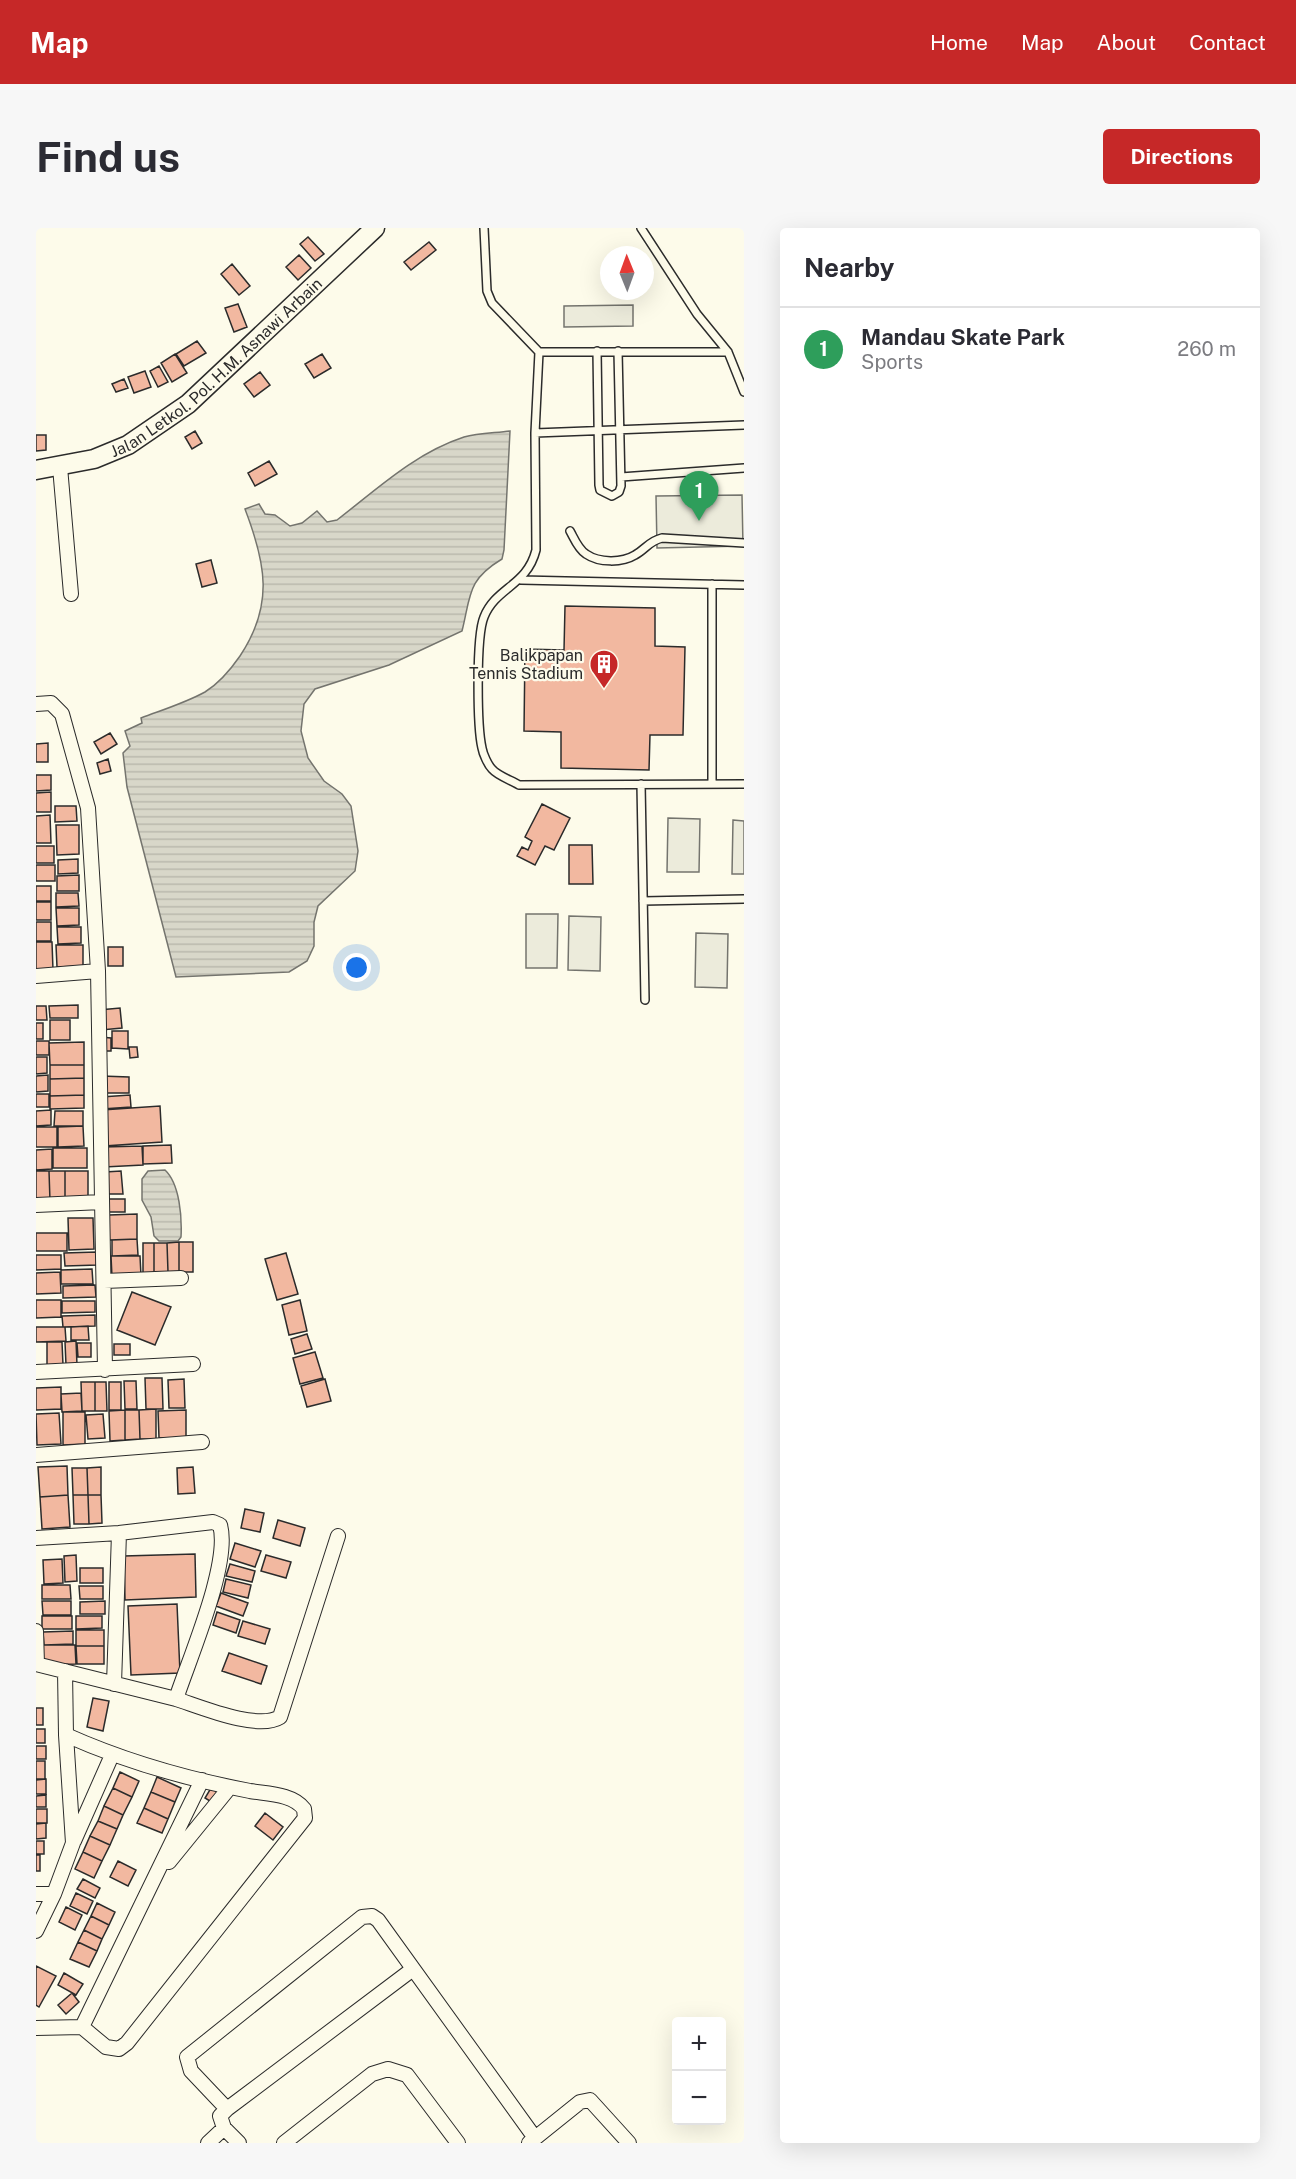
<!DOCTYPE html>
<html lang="en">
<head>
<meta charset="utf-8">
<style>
  :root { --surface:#fff; --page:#f7f7f7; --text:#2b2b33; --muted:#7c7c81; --line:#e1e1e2; --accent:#c62828 }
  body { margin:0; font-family:"Public Sans",sans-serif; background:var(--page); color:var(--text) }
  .controls { position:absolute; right:18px; bottom:18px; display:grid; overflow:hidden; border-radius:6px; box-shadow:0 6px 24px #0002 }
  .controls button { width:54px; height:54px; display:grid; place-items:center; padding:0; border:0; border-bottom:2px solid var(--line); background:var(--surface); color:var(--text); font:30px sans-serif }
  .compass { position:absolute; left:564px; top:18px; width:54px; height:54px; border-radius:50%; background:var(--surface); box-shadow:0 6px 24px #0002; rotate:359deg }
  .you { position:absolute; left:321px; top:740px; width:21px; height:21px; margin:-15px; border:4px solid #fff; border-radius:50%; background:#1a73e8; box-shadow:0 0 0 9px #1a73e833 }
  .badge { display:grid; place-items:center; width:39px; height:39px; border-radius:50%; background:var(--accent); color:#fff; font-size:20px; font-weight:700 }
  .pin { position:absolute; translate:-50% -50px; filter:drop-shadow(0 2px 3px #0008) }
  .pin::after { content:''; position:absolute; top:32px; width:21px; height:18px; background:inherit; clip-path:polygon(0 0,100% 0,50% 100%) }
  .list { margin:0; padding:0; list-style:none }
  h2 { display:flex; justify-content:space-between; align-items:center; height:78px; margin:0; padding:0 24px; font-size:26px }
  h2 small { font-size:20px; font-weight:400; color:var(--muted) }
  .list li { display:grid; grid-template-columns:39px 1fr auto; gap:18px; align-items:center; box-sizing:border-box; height:84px; padding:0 24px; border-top:2px solid var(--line) }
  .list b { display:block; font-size:22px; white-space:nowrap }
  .list p { margin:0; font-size:20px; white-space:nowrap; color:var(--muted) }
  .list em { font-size:20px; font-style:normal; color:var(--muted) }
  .map { position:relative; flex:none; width:708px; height:1915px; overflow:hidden; border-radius:6px }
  header { display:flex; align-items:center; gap:36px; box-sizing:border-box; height:84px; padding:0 30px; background:var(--accent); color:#fff }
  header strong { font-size:28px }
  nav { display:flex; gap:33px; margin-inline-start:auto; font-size:21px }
  .intro { display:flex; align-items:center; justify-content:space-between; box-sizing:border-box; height:144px; padding:0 36px }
  h1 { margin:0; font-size:42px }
  .button { padding:15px 27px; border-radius:6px; background:var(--accent); color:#fff; font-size:21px; font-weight:700 }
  main { display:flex; gap:36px; padding:0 36px }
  aside { flex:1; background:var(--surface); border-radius:6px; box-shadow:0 6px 24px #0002 }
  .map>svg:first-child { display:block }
</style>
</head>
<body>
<header>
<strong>Map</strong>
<nav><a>Home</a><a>Map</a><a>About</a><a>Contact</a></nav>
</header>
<div class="intro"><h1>Find us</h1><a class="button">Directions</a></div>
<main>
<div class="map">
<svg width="708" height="1915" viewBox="0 0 708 1915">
  <defs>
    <pattern id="water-rules" width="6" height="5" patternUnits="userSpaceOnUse" patternTransform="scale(1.5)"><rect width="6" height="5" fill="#d8d7c9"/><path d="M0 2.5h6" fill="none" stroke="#bab9ad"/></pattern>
  </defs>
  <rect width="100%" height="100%" fill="#fdfbea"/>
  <path fill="#ecebdb" stroke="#74746e" stroke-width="1.5" d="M597,77v21l-69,1v-21z
    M706,267l1,51 -86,2 -1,-52z
    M632,590l32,1 -1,53h-32z
    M697,592l11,1v53h-12z
    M490,686h32l-1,54h-31z
    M533,688l32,1 -1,54 -32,-1z
    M660,705l32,1 -1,54 -32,-1z"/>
  <path fill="url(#water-rules)" stroke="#74746e" stroke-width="1.5" d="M474,203l-6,119 -2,9c-35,21 -31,36 -40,72l-73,34 -74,24 -11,15 -3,27 7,27 16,23 18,13 9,12 7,45 -3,20 -37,35 -4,16v24l-7,15 -18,11 -113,5 -49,-190 -4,-34 7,-7 -5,-15 17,-8 -1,-5c21,-8 44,-15 64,-26 13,-8 26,-23 35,-36 34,-51 26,-92 5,-147l14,-5 6,10 10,1 15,11 12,-3 15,-12 10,11 10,-2c40,-31 78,-67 127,-83 14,-4 31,-4 46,-6z
    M129,942c15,14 17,48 16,67l-3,4h-19l-5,-5 -3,-19 -9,-17v-21l6,-8z"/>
  <path fill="#f2b8a0" stroke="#2b2b2b" stroke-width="1.5" d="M272,9l16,17 -9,7 -15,-17z
    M393,14l7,8 -25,20 -7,-8z
    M263,27l12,13 -13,12 -12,-13z
    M196,36l18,22 -11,9 -18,-21z
    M202,76l9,23 -13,5 -9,-24z
    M161,113l9,12 -22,13 -8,-12z
    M139,126l12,19 -15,9 -11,-19z
    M286,126l9,14 -17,10 -9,-14z
    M123,138l9,16 -10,5 -8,-16z
    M109,143l6,16 -17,6 -6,-16z
    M224,144l10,13 -16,12 -10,-13z
    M88,151l4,9 -12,4 -4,-8z
    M159,203l7,12 -10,6 -7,-12z
    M0,207h10v15l-10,1z
    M233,233l8,13 -22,12 -7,-13z
    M175,332l6,23 -15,4 -6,-23z
    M529,378l90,2v38l30,1 -2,88h-33l-1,35 -88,-2v-36l-37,-1 1,-82 39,1z
    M74,505l7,11 -16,10 -7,-12z
    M12,515v19h-12v-18z
    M72,531l3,12 -11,3 -3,-11z
    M0,547h15v15l-15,1z
    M15,564v20h-15v-19z
    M506,576l28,14 -16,32 -9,-4 -10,19 -18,-9 5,-9 6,3 4,-9 -7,-4z
    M19,578h21l1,15 -22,1z
    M14,587l1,28h-15v-27z
    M20,597h23v29l-22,1z
    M533,617h23l1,39h-24z
    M0,618h18v17h-18z
    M42,631v14l-20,1v-14z
    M0,637h19v16h-19z
    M43,647v16h-22v-15z
    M0,658h15v15h-15z
    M20,665h22l1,13 -23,1z
    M0,674h15v18h-15z
    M20,680h23v17l-22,1z
    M0,694h15v19h-15z
    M21,699h24v16l-23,1z
    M0,714h16l1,28h-17z
    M20,717h27v21l-26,1z
    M72,719h15v19h-15z
    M42,777v13h-28l-1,-12z
    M0,778h10l1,14h-11z
    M84,780l2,20 -21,2 -2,-20z
    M14,792h20v20h-20z
    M0,795h7v16h-7z
    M76,803h16v18l-16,-1z
    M64,809l11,1v13h-11z
    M0,813h13v14h-13z
    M48,814v23h-34l-1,-22z
    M93,819h8l1,10 -8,1z
    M0,829h11v16l-11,1z
    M14,837h34v13l-34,1z
    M12,847v16l-12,1v-16z
    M65,848l28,1v16h-28z
    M48,850v17l-34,1v-17z
    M0,866h13v13h-13z
    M48,867v13l-34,1v-13z
    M94,867l1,12 -29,2 -1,-12z
    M124,878l2,36 -58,4 -2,-36z
    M15,882v15l-15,1v-15z
    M19,883h28v15h-29z
    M47,898l1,20 -26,1v-20z
    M0,899h21v20h-21z
    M135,917l1,18 -29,1v-18z
    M106,918l1,19 -39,2 -1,-20z
    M17,920h34v20h-34z
    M16,921v20l-16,1v-20z
    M0,943h13l1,30h-14z
    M13,943h16v30h-15z
    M29,943h23v29l-23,1z
    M85,943l2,23h-17l-1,-22z
    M72,971h17v13h-17z
    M101,986v25l-28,1v-25z
    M32,990h25l1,31 -25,1z
    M0,1005h31v18h-31z
    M101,1011l1,16 -26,1v-16z
    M143,1014h14v30h-14z
    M143,1014v30h-11l-1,-29z
    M107,1015h11v30h-11z
    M118,1015h13l1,29 -14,1z
    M61,1024l1,13 -33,1 -1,-13z
    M250,1025l12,41 -21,6 -12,-41z
    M0,1027h25v14l-25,1z
    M75,1028h29l1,20 -29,1z
    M56,1041l1,15h-32v-14z
    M24,1044l1,21 -25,1v-21z
    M59,1057l1,12 -33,1v-12z
    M96,1064l39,15 -16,38 -38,-15z
    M0,1072h25v17l-25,1z
    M264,1072l7,31 -18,4 -7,-30z
    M26,1073h33v11l-33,1z
    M59,1087v11l-32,1 -1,-11z
    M52,1098l1,14h-18v-13z
    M0,1099h29l1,14 -30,1z
    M271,1106l5,15 -17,5 -4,-15z
    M40,1113l1,24h-11l-1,-23z
    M11,1114h15l1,23 -16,1z
    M41,1115h14v14h-13z
    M78,1116h16v11h-16z
    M279,1124l8,26 -23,6 -7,-26z
    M109,1150h17l1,31h-17z
    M148,1151l1,29h-16l-1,-28z
    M289,1151l6,22 -24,6 -6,-21z
    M88,1153h12l1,28h-12z
    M45,1154h14v29h-13z
    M59,1154h11l1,29h-12z
    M73,1154h12v28h-12z
    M25,1159v22l-25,1v-22z
    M45,1165l1,18 -20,1 -1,-18z
    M120,1181v30h-16l-1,-29z
    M89,1182h14l1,29 -15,1z
    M89,1182v30l-15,1 -1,-30z
    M150,1182v28h-27l-1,-27z
    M27,1184h22v32l-22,1z
    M23,1185l2,31 -24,1 -1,-31z
    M67,1186l2,24 -17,1 -2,-24z
    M31,1238l1,29 -28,2 -2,-30z
    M65,1239v28h-13l-1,-27z
    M157,1239l2,26 -17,1 -1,-26z
    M36,1240h15l1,27h-15z
    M32,1267l2,32 -28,2 -2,-32z
    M37,1267h15l1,29h-15z
    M52,1267h13l1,28 -13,1z
    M209,1281l19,4 -4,19 -19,-4z
    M242,1292l27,8 -5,18 -27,-8z
    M199,1315l26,8 -6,16 -25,-8z
    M159,1326l1,43 -71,3 -1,-44z
    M40,1327l1,26 -12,1 -1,-26z
    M230,1327l25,7 -5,16 -25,-7z
    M26,1331l1,24 -19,1 -1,-24z
    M194,1336l25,7 -3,11 -26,-6z
    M44,1340h23v15h-23z
    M190,1351l25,6 -3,13 -25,-6z
    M6,1357h28l1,14h-29z
    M43,1358h24v13h-23z
    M185,1365l27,10 -5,13 -27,-10z
    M6,1373h29v14h-28z
    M69,1373v13h-25v-12z
    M141,1376l3,69 -49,2 -3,-69z
    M181,1384l23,8 -4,13 -23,-8z
    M6,1388h30v13h-30z
    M40,1388h26v12l-26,1z
    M207,1393l27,8 -5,15 -27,-8z
    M40,1402h28v16h-28z
    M37,1403v13l-29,1 -1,-13z
    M7,1417h32l1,19 -33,1z
    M40,1418h28v18h-27z
    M193,1425l38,13 -6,18 -39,-13z
    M57,1470l16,3 -6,30 -16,-4z
    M0,1480h7v17h-7z
    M0,1501h9v14h-9z
    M0,1518h10v13h-10z
    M0,1533h9v18h-9z
    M84,1544l19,9 -7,16 -19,-9z
    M121,1549l24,11 -6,14 -24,-10z
    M10,1551v15h-10v-14z
    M77,1560l19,9 -9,18 -19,-9z
    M175,1560l8,5 -6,10 -8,-5z
    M115,1564l24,10 -7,17 -24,-11z
    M10,1567v12h-10v-11z
    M68,1578l19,9 -6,14 -19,-8z
    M108,1580l24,11 -6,14 -25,-10z
    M0,1581h11v14h-11z
    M229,1585l18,14 -10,13 -18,-14z
    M62,1593l19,8 -7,16 -20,-9z
    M10,1595v15l-10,1v-15z
    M54,1608l20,9 -8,16 -19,-9z
    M0,1613h8v13h-8z
    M47,1624l19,9 -8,17 -19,-9z
    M0,1627h4v16h-4z
    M82,1633l18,9 -8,16 -18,-9z
    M47,1651l17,9 -5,10 -18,-9z
    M40,1665l17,8 -6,13 -17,-8z
    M61,1675l18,9 -6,13 -18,-9z
    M30,1679l16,8 -7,15 -16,-8z
    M55,1688l18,9 -7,14 -18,-9z
    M48,1702l18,9 -5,12 -19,-9z
    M42,1714l19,9 -8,16 -19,-8z
    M0,1738l20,10 -17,31 -3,-2z
    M28,1745l19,11 -7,11 -18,-10z
    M36,1765l7,9 -13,12 -8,-9z"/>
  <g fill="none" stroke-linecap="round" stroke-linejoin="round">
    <g stroke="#2b2b2b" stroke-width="10">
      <path id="lane" d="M448,0l3,63 5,12 47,49h189
        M605,0l56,86 31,38 16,40
        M561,123l2,134 1,5 12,6 7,-4 2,-6 -3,-135
        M503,124l-4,81 1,117c-9,36 -40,37 -52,67 -8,19 -7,109 -2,131 1,6 6,17 10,21 6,7 19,11 27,16l225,-1
        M499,205l209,-8
        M585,249l123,-9
        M534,303c4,7 8,18 16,23 13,9 36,9 49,1 11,-6 14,-14 27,-17l82,5
        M485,352l223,5
        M676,356v200
        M605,556l4,216
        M607,673l101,-2"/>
    </g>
    <g stroke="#2b2b2b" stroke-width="16">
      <path id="street" d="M24,239l11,127
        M0,476l15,-1 11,11 26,94 10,163 7,399
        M0,748l62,-5
        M0,977l66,-3
        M68,1053l77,-3
        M0,1144l157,-8
        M0,1227l166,-13
        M0,1310l83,-5 94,-11 7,3c11,38 -31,134 -44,174l-140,-35
        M0,1403l1,33
        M78,1456l5,-151
        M140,1471c25,8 82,32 104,18l58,-181
        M38,1613l38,-86
        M133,1634l61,-75
        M0,1666h18l19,-51 -7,-108 -1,-64
        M0,1703l18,-37
        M46,1799l120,-247
        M0,1800l46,-1 24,20 13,2 8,-6 178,-225 -1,-9c-11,-15 -36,-15 -54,-18 -63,-12 -126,-30 -184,-56
        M191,1881l-36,-38 -4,-14 175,-140 10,-1 6,4 157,218
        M188,1900l15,15
        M172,1915l16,-15 -4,-12 7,-7 186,-140
        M248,1915l88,-69 16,-5 19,6 51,68
        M493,1915l51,-41 10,-2 39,43"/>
    </g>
    <g stroke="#2b2b2b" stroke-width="21">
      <g id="secondary">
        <path id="s1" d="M0,242l58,-11 34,-14 60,-41 187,-176"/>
      </g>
    </g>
    <use href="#lane" stroke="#fdfbea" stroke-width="7"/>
    <use href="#street" stroke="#fdfbea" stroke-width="14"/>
    <use href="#secondary" stroke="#fdfbea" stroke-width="18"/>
  </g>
  <defs>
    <g id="building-pin" transform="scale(1.5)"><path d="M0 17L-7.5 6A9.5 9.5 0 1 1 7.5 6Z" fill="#c62828" stroke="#fdfbea"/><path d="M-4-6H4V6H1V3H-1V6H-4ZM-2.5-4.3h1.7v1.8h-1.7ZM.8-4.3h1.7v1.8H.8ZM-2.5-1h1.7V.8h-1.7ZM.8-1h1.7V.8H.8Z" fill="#fff"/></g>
  </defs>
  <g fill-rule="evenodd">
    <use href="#building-pin" x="568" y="436"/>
  </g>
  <g text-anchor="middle" stroke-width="4.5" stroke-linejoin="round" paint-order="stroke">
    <g font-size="16" fill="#2b2b2b" stroke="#fdfbea">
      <text dy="6" stroke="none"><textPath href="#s1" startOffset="213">Jalan Letkol. Pol. H.M. Asnawi Arbain</textPath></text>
    </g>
    <g font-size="16" fill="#2b2b2b" stroke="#fdfbea" text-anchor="end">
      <text x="547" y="433">Balikpapan<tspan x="547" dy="18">Tennis Stadium</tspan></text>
    </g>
  </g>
</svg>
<div class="controls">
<button>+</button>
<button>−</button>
</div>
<svg class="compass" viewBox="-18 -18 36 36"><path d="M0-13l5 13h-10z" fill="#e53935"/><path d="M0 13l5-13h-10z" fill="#7c7c81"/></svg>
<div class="you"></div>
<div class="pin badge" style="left:663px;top:293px;background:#2e9e5b">1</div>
</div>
<aside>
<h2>Nearby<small></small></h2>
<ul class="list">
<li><span class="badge" style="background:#2e9e5b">1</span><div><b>Mandau Skate Park</b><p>Sports</p></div><em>260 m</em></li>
</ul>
</aside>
</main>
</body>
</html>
